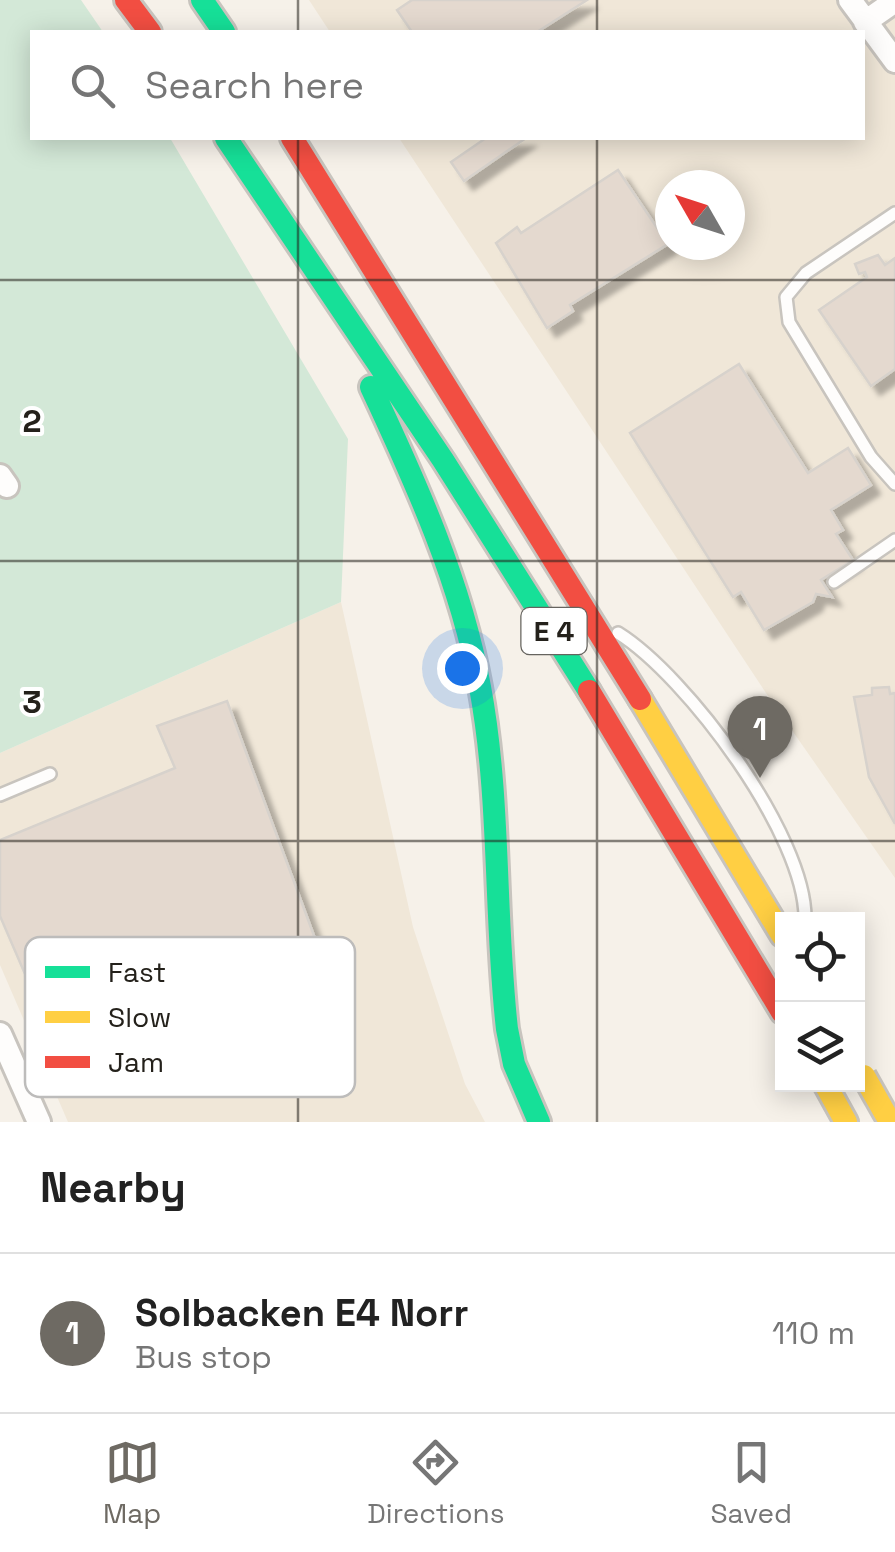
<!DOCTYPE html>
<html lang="en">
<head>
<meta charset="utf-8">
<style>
  :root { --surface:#fff; --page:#f6f6f6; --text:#222; --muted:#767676; --line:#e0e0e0; --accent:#6e6a63 }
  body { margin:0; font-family:"Space Grotesk",sans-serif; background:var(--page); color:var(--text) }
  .controls { position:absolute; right:30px; bottom:30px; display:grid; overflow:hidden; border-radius:0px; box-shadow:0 5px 25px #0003 }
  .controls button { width:90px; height:90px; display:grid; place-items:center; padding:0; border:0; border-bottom:2px solid var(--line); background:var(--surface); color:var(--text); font:50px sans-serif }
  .compass { position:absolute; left:655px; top:170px; width:90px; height:90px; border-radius:50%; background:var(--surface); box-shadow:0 5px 25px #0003; rotate:309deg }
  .you { position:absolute; left:462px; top:668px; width:35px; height:35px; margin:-25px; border:8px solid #fff; border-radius:50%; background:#1a73e8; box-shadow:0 0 0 15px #1a73e833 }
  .badge { display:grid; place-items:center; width:65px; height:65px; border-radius:50%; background:var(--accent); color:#fff; font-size:32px; font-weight:700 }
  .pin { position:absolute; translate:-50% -82px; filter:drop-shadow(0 2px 5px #0008) }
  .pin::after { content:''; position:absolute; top:52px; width:35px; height:30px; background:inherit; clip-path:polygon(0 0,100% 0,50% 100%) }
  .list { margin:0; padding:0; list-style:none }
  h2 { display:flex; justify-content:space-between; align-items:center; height:130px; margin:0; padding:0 40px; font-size:42px }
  h2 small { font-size:32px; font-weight:400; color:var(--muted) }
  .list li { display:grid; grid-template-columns:65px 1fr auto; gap:30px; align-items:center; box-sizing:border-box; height:160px; padding:0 40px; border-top:2px solid var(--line) }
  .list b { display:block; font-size:38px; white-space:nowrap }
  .list p { margin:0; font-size:32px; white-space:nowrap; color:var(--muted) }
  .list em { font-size:32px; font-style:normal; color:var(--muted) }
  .icon { flex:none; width:55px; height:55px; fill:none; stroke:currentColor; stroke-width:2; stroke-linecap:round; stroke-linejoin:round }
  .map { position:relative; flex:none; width:895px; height:1122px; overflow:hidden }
  .search { position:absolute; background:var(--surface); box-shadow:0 5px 25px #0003; left:30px; right:30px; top:30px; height:110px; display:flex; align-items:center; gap:25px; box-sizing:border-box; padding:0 35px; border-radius:0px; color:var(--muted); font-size:38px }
  .sheet { height:290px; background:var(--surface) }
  nav { display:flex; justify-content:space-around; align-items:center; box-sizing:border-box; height:140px; border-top:2px solid var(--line); background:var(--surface); font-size:28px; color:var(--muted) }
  nav a { display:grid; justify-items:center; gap:5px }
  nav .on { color:var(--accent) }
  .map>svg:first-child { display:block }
</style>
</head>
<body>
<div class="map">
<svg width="895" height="1122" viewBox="0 0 895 1122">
  <defs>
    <filter id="shadow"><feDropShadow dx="9" dy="9" stdDeviation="2.5" flood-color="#0004"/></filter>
  </defs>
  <rect width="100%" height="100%" fill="#f6f1e9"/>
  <path fill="#f0e7d8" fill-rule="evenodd" d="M309,0h586v878l-129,-185 -367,-555h463v-106h-532zM670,185h60v60h-60z
    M341,602l72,325 52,157 20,38h-417l-68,-157v-212z"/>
  <path fill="#d3e8d7" d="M0,0h81l22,32h-71v106h138l178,301 -7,163 -341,151z"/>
  <path fill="#e4d9cf" stroke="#d7d2cc" stroke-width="2.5" filter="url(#shadow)" d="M412,0h175l-50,32h-125l-15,-22z
    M486,138h40l-62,43 -13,-19z
    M618,170l50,74 -98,61 3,6 -26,17 -51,-85 21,-16 4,6z
    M878,255l7,10 10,-7v111l-24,17 -52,-76 48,-33 -2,-5 -6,2 -4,-10z
    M739,364l69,109 40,-25 23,37 -40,25 12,20 -7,4 17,26 -32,20 11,17 -16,-3 -3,8 -49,28 -23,-38 -8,5 -103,-164z
    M889,687l1,7 5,-1v131l-26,-47 -15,-80 18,-2v-7z
    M227,701l93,251 -226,90 -26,1 -18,-11 -50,-116v-76l175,-72 -18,-42z"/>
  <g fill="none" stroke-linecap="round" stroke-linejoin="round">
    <g stroke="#c8c4be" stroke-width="16">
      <path id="lane" d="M895,213l-89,60 -20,24 3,25 82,135 24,27
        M834,582l61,-42
        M618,633c69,43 188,203 187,286
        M0,795l50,-21"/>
    </g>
    <g stroke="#c8c4be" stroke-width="28">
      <path id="street" d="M850,0l45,61
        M865,22l30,-21
        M0,476l7,10
        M0,1034l39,88"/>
    </g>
    <g stroke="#c8c4be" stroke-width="28">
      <path id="fast" d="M202,0l22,32
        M226,138l217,322 146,231
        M371,387c45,96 90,195 109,300 21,113 14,228 27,342l7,35 25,58"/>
    </g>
    <g stroke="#c8c4be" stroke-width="28">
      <path id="slow" d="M640,699l142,236
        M825,1084l21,38"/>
    </g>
    <g stroke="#c8c4be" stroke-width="28">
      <path id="jam" d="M126,0l24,32
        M292,138l348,561
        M589,691l193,321"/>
    </g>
    <use href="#lane" stroke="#fefdfc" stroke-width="11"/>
    <use href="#street" stroke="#fefdfc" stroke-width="22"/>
    <use href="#fast" stroke="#16e098" stroke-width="22"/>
    <use href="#slow" stroke="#ffcf43" stroke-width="22"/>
    <use href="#jam" stroke="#f24e42" stroke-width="22"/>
    <g stroke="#c8c4be" stroke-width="28" stroke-linecap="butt">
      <path id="slow-bridge" d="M864,1076l26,46"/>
    </g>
    <use href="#slow-bridge" stroke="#ffcf43" stroke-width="22"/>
  </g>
  <path fill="none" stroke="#24211b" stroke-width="2.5" stroke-opacity="0.55" d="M298,0v32M597,0v32M298,138v984M597,138v984M0,280h895M0,561h895M0,841h895"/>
  <g text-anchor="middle" stroke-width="8" stroke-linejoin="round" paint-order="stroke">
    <rect fill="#fff" stroke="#66645f" stroke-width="2.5" x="521.5" y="608" width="65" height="46" rx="8"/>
    <g font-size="28" font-weight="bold" fill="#24211b">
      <text x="554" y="641">E 4</text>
    </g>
  </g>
  <rect x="25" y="937" width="330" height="160" rx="15" fill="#fff" stroke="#bdbcbb" stroke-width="2.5"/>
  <rect x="45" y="966" width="45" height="12" fill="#16e098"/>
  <rect x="45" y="1011" width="45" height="12" fill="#ffcf43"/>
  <rect x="45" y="1056" width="45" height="12" fill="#f24e42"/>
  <g font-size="28" fill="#24211b">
    <text x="108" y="982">Fast</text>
    <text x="108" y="1027">Slow</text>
    <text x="108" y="1072">Jam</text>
  </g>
  <g font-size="32" text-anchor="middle" font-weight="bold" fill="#24211b" stroke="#fff" stroke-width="8" stroke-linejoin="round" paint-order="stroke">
    <text x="32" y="432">2</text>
    <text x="32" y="713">3</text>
  </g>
</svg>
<div class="controls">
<button><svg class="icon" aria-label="locate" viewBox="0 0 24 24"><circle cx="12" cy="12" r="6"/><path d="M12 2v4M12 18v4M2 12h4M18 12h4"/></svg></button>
<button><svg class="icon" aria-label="layers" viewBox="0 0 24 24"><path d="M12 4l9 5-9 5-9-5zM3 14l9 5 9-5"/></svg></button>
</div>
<svg class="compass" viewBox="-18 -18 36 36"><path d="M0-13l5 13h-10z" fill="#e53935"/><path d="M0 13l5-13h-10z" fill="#767676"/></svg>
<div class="you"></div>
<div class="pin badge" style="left:760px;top:778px">1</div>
<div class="search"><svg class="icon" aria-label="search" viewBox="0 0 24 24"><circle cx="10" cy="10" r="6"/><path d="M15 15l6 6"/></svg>Search here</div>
</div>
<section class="sheet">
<h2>Nearby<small></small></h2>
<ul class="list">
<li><span class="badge">1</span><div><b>Solbacken E4 Norr</b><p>Bus stop</p></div><em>110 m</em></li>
</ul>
</section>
<nav>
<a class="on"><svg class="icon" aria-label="map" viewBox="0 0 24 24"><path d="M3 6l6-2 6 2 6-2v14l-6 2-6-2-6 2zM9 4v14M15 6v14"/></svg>Map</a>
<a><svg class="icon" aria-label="directions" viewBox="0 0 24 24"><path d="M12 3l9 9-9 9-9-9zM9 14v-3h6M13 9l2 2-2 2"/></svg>Directions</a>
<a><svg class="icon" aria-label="saved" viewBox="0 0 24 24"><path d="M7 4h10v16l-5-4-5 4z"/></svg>Saved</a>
</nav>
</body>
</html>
